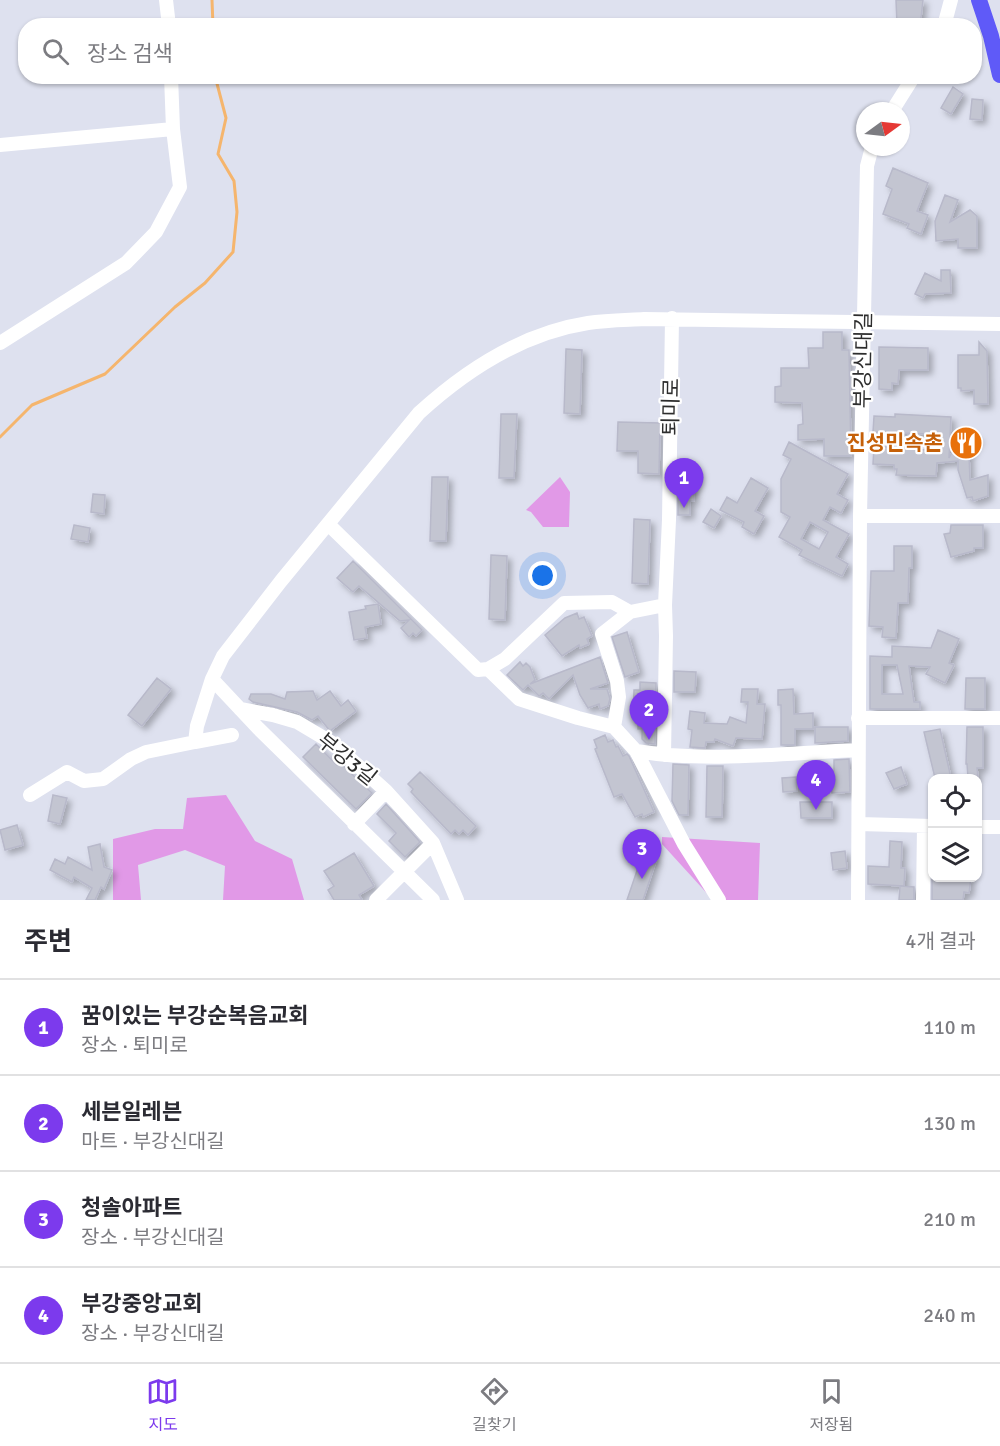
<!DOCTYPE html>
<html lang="ko">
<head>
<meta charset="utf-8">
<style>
  :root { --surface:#fff; --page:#f2f2f3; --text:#2b2b33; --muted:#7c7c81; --line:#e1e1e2; --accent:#7c3aed }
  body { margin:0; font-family:Signika,"Noto Sans KR",sans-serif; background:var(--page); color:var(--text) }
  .controls { position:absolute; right:18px; bottom:18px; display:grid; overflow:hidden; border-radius:12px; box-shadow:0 2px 4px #0004 }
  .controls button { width:54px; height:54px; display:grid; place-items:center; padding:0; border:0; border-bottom:2px solid var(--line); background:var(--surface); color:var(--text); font:30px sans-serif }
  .compass { position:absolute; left:856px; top:102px; width:54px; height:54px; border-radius:50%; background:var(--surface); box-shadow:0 2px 4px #0004; rotate:75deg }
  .you { position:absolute; left:543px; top:576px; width:21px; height:21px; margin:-15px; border:4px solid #fff; border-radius:50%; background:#1a73e8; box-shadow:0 0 0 9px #1a73e833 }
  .badge { display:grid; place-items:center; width:39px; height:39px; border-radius:50%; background:var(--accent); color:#fff; font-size:20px; font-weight:700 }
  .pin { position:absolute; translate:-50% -50px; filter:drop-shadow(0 2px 3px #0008) }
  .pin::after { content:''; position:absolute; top:32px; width:21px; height:18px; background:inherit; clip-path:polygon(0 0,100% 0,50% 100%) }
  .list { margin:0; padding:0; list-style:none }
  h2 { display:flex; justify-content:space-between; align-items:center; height:78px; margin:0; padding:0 24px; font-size:26px }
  h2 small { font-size:20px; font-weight:400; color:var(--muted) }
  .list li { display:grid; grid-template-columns:39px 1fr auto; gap:18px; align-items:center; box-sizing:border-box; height:96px; padding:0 24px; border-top:2px solid var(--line) }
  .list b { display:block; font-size:22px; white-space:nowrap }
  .list p { margin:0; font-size:20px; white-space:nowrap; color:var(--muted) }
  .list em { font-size:20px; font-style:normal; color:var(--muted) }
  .icon { flex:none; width:33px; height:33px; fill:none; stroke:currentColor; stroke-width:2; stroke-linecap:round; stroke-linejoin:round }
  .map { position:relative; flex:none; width:1000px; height:900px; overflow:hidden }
  .search { position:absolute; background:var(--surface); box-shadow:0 2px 4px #0004; left:18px; right:18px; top:18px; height:66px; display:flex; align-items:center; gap:15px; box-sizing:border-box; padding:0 21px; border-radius:24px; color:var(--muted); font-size:22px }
  .sheet { height:462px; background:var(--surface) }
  nav { display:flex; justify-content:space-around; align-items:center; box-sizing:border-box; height:84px; border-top:2px solid var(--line); background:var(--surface); font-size:16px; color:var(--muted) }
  nav a { display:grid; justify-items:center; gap:3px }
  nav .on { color:var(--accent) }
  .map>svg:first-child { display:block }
</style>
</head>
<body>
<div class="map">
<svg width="1000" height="900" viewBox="0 0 1000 900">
  <defs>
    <filter id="shadow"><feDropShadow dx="4" dy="4" stdDeviation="3" flood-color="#0004"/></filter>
  </defs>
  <rect width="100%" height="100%" fill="#dee1ef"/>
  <path fill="#e199e7" d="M560,477l10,15 -1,35h-26l-12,-15 -5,-2z
    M226,795l29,46 37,18 12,41h-81l2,-34 -40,-16 -47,15 3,35h-28v-61l42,-10h28l4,-31z
    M662,837l98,6 -2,57h-45l-51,-56z"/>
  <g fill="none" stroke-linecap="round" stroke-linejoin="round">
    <path stroke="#f5b56d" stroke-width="3" d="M212,0l1,26
      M0,437l32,-32 73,-31 70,-67 30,-24 28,-31 4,-40 -3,-31 -16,-27 8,-36 -11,-42"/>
  </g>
  <path fill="#c3c5d1" stroke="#b8b9ca" stroke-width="1.5" fill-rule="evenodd" filter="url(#shadow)" d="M896,0h27l-3,26 -23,-1z
    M953,87l10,7 -12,20 -10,-6z
    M972,99l11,1 -1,20 -12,-1z
    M893,168l35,15 -11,28 11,4 -7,19 -14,-6 2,-4 -26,-10 9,-25 -6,-3z
    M945,195l13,5 -8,22 20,-12 7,6v32h-19v-9l-22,2 -1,-20z
    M941,270h9l1,23 -26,1 -2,4 -8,-4 10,-21 16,8z
    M823,332h19v18h7l2,106h-27v-17l-26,1v-15l5,-1 -1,-21 -27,-1v-15l6,-1v-18h28l-1,-20h15z
    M979,342l8,9 1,53h-14v-14l-13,1v-3h-3v-33h21z
    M879,347l49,1v22h-29l-1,14 -6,-1v7l-13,-1z
    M566,349l16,1 -2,64 -16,-1z
    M501,414h16l-3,64h-15z
    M895,414l56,3 -2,41 15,-28 15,8 -10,17 1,25 18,-5v21l-15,5 -1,-4 -5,1 -9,-28v-9l-21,2 -1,13 -40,-1 1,-6h-3v-4l-21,-1 1,-18 52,4 1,-16 -54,-2 1,-16 21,1z
    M618,422l42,1 -1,51 -21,-1v-22h-21z
    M789,442l59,32 -11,20 11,6 -7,13 -11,-6 -7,13 26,14 -13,23 12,7 -6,12 -43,-21 3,-5 -23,-13 11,-20 -9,-5v-33l10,-20 -8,-4zM810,522l18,10 -9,17 -18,-10z
    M432,477h16l-2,64h-16z
    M751,478l17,10 -13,23 9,5 -10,18 -12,-7 2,-5 -24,-12 7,-13 10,6z
    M678,487h16v14h-4v14h-12z
    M93,494l12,1 -1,19 -13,-2z
    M711,509l10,7 -7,12 -11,-6z
    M634,519l16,1 -2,64 -16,-1z
    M74,525l16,3 -2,14 -17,-3z
    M951,525h32v23h-9v3l-23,6 -7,-23 6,-1z
    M894,546h18v22h-3l-1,35h-10l-2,35 -14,-1 1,-10 -14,-1 2,-55h23z
    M491,555l16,1 -2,64 -16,-1z
    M353,561l69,69 -6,6 -3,-3 -4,4 -8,-9 8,-8 -9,1 -41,-35 -6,6 -16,-14z
    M378,604l3,20 -16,3 2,11 -13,2 -5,-28 17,-3 -1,-3z
    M577,613l2,6 5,-2 8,19 -5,3 2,5 -9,4 -1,-3 -17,11 -17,-21 20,-17z
    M938,630l21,9 -10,24 5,2 -9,18 -19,-9 4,-7 -21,-1 5,36h6v7h-50v-53l22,1v-11l39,2zM882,665h15l6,29h-21z
    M627,632l12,40 -14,5 -13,-40z
    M600,657l8,26 -18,6h17l3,10 -2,7 -8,3 -1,-5 -11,4 -8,-13 -7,-20 -24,24 -6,-6 -4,3 -11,-11 -5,5 -16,-15 13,-13 3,4 3,-3 4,4 5,13 -5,4z
    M674,671l22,1 -1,20h-21z
    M157,678l14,11 -29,37 -14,-11z
    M966,678h19v31h-20z
    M640,682l16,1 -1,61 -9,-1 -4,-4v-10h-4v-12h-5l1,-27h6z
    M742,689h16l-1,15h8l-3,35 -26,-1 -3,8 -18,-7 -1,3h-8l-1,6 -15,-1 2,-17 -4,-1 2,-18 15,2 -1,10 23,1 3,-7 16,6 2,-21h-7z
    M793,689l1,25 19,-1v16h-18v16h-14v-40h-3v-15z
    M313,691l4,9 13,-9 11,15 7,-6 8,11 -26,20 -12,-15 -6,4 -15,-8 -44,-10 -4,-3 2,-5h20l14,5 2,-7z
    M815,727h33v14l-33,2z
    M967,727h16v41h-6l1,10h-10l-1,-14h-1z
    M940,729l11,49h-16l-11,-46z
    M605,735l3,7 5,-2 3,7 2,-1 5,10 4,-2 2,2 25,56 -11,5 -1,-3 -7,3 -13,-23 -8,3 -19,-48 2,-1 -3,-8z
    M316,744l21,21 2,-3 33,31 -16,16 -53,-52z
    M849,759l1,33 -18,1 -3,-22h5v-11z
    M673,764l16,1 -1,50h-9l-7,-14z
    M707,766h16l-1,51h-16z
    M901,767l6,17 -13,5 -8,-16z
    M420,772l56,54 -8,9 -5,-5 -4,4 -4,-4 -4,4 -40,-42 2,-3 -5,-5z
    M796,777l1,14 -14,1 -1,-14z
    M53,795l14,3 -7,26 -12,-3z
    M800,802h32v16h-31z
    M386,804l34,38 -15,15 -16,-16 7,-8 -19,-19z
    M17,825l6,20 -18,5 -5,-20z
    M890,841l12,1 -1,26h4l-1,18 -36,-2v-18l21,1z
    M100,844l4,23 8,3 -8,19 -3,-2 -6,13h-9l6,-12 -18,-11 -2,5 -22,-12 5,-11 10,5 3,-7 24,13 -4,-23z
    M845,851l2,17 -14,2 -2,-17z
    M354,853l20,33 -15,9 3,5h-28l-6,-10 6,-4 -10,-15z
    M643,853l14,5 -14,42h-16z
    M932,878h39l-2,15 -5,-1 -1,8h-31z
    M900,886l14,1v13h-15z"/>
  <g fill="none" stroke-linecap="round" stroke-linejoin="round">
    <path stroke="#fff" stroke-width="14" d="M166,0l3,26
      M944,26l7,-26
      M892,111l22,-35
      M0,145l173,-16
      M0,343l126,-80 30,-31 24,-45 -7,-58 -2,-53
      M860,516h140
      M328,524l150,146 10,-1 31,30 59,19 36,9 22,24
      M488,669l17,-10 59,-56 48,-1 18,10 35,-7 4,-85 3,-202
      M212,679l46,49 175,172
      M240,709l33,6 24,7 37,22 52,47 47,52 24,57
      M858,718h142
      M614,727l5,-30 -2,-16 -15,-47 28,-22
      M195,742l37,-7
      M664,755l2,-119 -1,-31
      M30,795l37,-23 17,9 19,-2 28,-20 15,-7 49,-10 2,-16 15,-47 11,-23 58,-75 138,-168c48,-44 104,-80 169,-90 18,-3 38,-3 56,-4l356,5
      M354,824l32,-33
      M859,824l73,2
      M978,827h22
      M376,900l57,-57
      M719,900l-35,-56 -48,-93c72,12 148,2 222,-1
      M858,900l2,-384 7,-350 5,-19
      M923,900l1,-74"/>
    <path stroke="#5f5af8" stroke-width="16" d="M979,0l12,36 9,39"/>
  </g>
  <defs>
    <g id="restaurant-disc" transform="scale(1.725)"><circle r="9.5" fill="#e8710a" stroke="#fff"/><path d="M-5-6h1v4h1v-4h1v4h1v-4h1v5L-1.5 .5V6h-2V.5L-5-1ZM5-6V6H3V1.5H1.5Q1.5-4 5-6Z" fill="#fff"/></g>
  </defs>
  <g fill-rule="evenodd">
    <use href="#restaurant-disc" x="966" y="443"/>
  </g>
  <g text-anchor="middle" stroke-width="4.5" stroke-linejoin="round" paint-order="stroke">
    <g font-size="21" fill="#2d2d2d" stroke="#fff">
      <text transform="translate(863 360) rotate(-89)" y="7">부강신대길</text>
      <text transform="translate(671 407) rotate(-89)" y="7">퇴미로</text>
      <text transform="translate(347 759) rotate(39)" y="7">부강3길</text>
    </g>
    <g font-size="21" font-weight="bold" fill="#c56008" stroke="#fff" text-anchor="end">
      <text x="943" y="450">진성민속촌</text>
    </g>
  </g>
</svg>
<div class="controls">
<button><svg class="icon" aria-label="locate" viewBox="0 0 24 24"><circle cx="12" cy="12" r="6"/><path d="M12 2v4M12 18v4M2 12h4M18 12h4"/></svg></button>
<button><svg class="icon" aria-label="layers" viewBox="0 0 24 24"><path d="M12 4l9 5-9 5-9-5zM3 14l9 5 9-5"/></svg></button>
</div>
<svg class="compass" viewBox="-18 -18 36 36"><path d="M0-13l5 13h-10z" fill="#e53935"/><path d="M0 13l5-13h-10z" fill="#7c7c81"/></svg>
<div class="you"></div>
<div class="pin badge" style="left:684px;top:508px">1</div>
<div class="pin badge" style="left:649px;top:740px">2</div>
<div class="pin badge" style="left:642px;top:879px">3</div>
<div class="pin badge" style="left:816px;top:810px">4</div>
<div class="search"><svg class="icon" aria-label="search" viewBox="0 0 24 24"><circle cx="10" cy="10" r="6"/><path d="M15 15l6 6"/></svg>장소 검색</div>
</div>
<section class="sheet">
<h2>주변<small>4개 결과</small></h2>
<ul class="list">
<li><span class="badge">1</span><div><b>꿈이있는 부강순복음교회</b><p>장소 · 퇴미로</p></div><em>110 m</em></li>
<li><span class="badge">2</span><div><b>세븐일레븐</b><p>마트 · 부강신대길</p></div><em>130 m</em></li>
<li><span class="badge">3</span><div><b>청솔아파트</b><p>장소 · 부강신대길</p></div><em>210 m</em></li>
<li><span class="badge">4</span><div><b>부강중앙교회</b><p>장소 · 부강신대길</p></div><em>240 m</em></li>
</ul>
</section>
<nav>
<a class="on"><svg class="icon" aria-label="map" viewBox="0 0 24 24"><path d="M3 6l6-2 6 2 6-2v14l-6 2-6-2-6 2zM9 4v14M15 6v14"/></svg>지도</a>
<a><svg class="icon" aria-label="directions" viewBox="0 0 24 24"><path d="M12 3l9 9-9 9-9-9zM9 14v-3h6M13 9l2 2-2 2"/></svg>길찾기</a>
<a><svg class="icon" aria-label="saved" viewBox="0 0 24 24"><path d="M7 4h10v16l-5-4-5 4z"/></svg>저장됨</a>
</nav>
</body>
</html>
